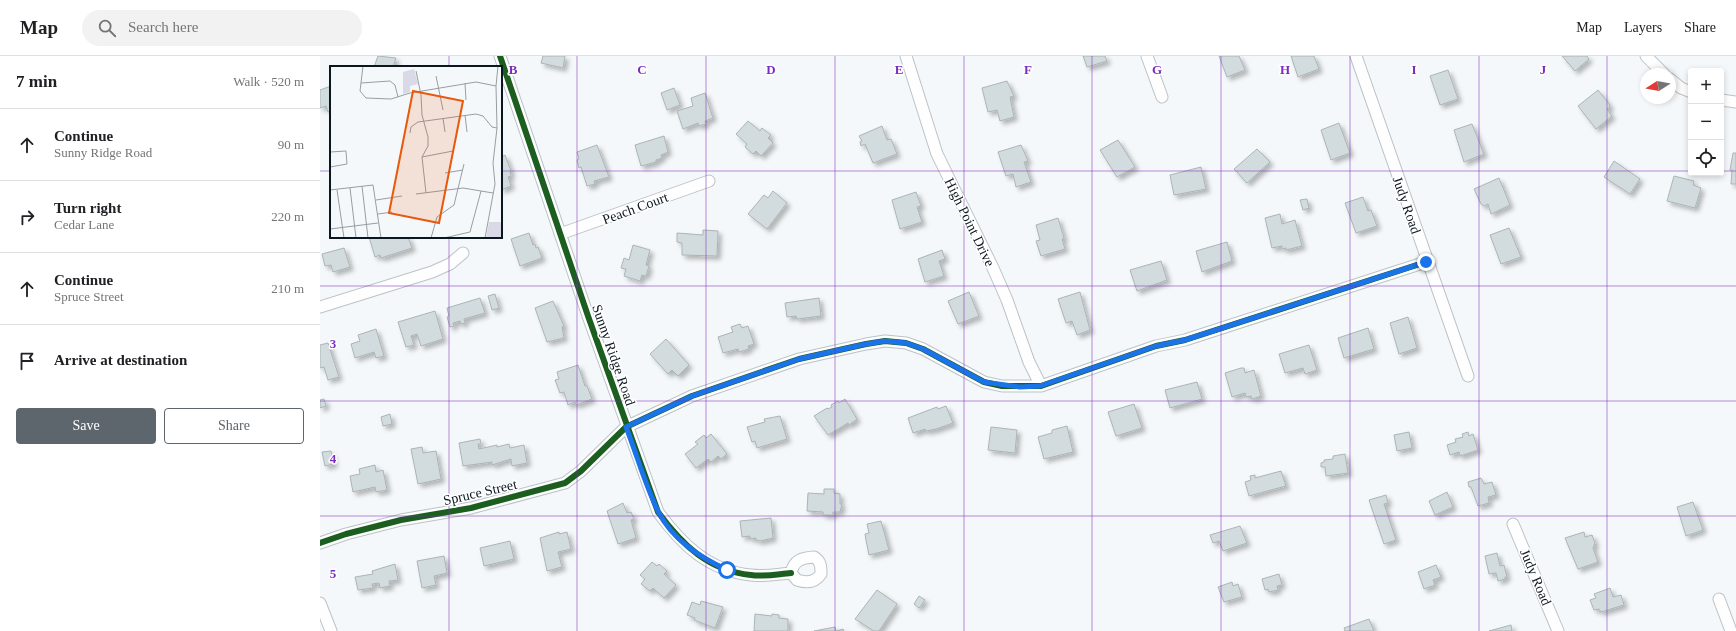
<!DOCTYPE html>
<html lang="en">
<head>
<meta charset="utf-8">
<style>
  :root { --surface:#fff; --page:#f2f2f2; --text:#202124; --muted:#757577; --line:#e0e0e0; --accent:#5d666c }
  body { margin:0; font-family:Georgia,serif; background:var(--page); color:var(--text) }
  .controls { position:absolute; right:12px; top:12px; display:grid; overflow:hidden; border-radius:4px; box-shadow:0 2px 6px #0003 }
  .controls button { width:36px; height:36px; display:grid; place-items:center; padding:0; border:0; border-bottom:1px solid var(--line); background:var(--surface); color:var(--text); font:20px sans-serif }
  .compass { position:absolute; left:1320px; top:12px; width:36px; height:36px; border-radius:50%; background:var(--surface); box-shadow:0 2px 6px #0003; rotate:259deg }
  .stop { position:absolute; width:12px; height:12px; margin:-9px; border:3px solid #1a73e8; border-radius:50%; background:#fff }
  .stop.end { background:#1a73e8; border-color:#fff; box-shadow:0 1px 4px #0008 }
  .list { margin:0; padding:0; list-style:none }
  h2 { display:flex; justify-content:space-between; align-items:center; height:52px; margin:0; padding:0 16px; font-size:17px }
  h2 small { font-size:13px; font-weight:400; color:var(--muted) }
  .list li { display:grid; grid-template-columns:26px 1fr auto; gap:12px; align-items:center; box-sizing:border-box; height:72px; padding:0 16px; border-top:1px solid var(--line) }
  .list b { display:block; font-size:15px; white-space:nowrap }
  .list p { margin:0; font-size:13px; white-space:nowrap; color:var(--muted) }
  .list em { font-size:13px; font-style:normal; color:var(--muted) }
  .actions { display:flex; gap:8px; padding:12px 16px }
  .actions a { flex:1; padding:9px 0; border:1px solid var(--accent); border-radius:4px; text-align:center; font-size:14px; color:var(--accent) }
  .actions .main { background:var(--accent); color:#fff }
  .icon { flex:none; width:22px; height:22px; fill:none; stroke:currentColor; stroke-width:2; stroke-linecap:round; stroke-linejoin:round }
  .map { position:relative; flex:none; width:1416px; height:575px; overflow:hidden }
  header { display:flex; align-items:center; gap:24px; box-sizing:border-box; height:56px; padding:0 20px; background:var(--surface); border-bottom:1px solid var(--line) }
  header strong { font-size:19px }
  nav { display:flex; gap:22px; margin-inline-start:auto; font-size:14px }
  .search { width:280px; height:36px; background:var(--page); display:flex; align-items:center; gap:10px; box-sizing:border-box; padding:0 14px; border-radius:22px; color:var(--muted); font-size:15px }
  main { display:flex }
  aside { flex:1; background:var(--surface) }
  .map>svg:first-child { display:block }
</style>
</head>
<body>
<header>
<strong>Map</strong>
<div class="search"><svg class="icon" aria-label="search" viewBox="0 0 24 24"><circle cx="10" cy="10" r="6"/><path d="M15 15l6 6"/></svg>Search here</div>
<nav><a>Map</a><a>Layers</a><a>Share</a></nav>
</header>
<main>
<aside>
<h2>7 min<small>Walk · 520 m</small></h2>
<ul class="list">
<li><svg class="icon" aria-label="ahead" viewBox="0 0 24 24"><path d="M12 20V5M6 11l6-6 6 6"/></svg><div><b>Continue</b><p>Sunny Ridge Road</p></div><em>90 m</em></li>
<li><svg class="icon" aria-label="right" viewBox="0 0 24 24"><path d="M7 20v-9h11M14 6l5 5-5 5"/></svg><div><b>Turn right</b><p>Cedar Lane</p></div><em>220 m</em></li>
<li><svg class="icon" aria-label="ahead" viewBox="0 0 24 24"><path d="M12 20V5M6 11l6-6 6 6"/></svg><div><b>Continue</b><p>Spruce Street</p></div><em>210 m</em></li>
<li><svg class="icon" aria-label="arrive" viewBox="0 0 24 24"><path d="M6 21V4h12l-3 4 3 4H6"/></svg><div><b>Arrive at destination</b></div></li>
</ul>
<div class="actions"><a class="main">Save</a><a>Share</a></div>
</aside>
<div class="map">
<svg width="1416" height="575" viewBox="0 0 1416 575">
  <defs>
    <filter id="shadow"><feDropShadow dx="3.5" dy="3.5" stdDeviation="2" flood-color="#0004"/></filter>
  </defs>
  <rect width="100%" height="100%" fill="#f5f8fa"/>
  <path fill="#d2dcde" stroke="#abb4b6" filter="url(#shadow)" d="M58,0l18,2 -3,9h-19z
    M223,0h22l-2,12 -22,-5z
    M763,0h22l2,5 -20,6z
    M899,0h20l6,14 -18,7z
    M971,0h23l5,13 -21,8z
    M1242,0h25l2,3 -14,12z
    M1128,14l10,29 -18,6 -10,-29z
    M687,25l7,15 -4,1 4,20 -14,4 -3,-11 -9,2 -6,-24z
    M11,30v25l-3,1 -2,-6 -6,2v-18z
    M354,32l6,17 -13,5 -6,-17z
    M1278,34l11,14 1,3 -3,2 5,7 -16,13 -18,-23z
    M385,37l8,25 -8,3 1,3 -7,2 -1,-3 -15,6 -6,-18 16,-5 -2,-8z
    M428,65l12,10 2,-3 9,7 -3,3 5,5 -12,13 -5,-5 -3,3 -8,-7 2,-3 -11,-10z
    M1019,67l11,30 -19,7 -10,-30z
    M1152,68l12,30 -20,8 -10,-32z
    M562,70l5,14 4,-1 6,15 -24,9 -8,-19 -4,2 -1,-4 2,-1 -3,-5z
    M344,80l4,16 -7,3 1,3 -6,2v2l-15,4 -6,-21z
    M798,84l17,27 -18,10 -17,-27z
    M277,89l12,32 -15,4 1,3 -8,2 -6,-19 -2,1 -2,-8 2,-1 -2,-7z
    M701,89l7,16 -4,1 7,20 -15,5 -3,-13 -7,2 -8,-24z
    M937,93l13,13 -23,21 -13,-14z
    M1413,97h3v31h-5l1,-14h-2z
    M185,99l6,16h-1l1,5 -3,1 3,9 -10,4v-33z
    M1294,105l26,18 -10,15 -26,-17z
    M881,111l5,22 -32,6 -4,-20z
    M1354,120l20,5 -1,4 8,3 -6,20 -28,-7z
    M1179,122l11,27 -19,9 -3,-10 -4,2 -3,-2 -7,-15z
    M453,135l14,12 -20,26 -19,-15 16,-19 4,3z
    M596,136l5,14 -4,1 5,15 -22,7 -8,-29z
    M1043,141l5,14 3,-1 6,16 -21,7 -11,-30z
    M987,143l2,9 -6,2 -3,-10z
    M960,158l2,10 13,-4 7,26 -16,4v-2l-4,1v-3l-10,2 -7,-30z
    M738,162l6,20 -2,1 3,10 -24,7 -5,-15 4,-1 -4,-15z
    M1189,172l12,29 -20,7 -11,-29z
    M383,174l15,1 -1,25 -35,-1v-12l-5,-1v-9l26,2z
    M209,177l4,12 2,-1 1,4 2,-1 4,11 -22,8 -9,-27z
    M49,181h39l4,11 -31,10 -1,-3 -5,2z
    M907,186l5,19 -30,11 -6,-21z
    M313,189l17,5 -4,15 3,1 -3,10 -4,-1 -2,6 -16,-5 2,-7 -5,-1 3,-10 5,2z
    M24,192l6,19 -17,5 -2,-7 -6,1 -3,-12z
    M622,194l3,9 -6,2 5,15 -19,6 -7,-23z
    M841,205l6,19 -30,11 -7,-21z
    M649,236l10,24 -21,8 -10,-23z
    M760,236l10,38 -13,5 -5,-14 -6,2 -8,-24z
    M175,238l4,14 -7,2 -4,-14z
    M160,242l5,15 -21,6 1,4 -4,1 -1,-3 -7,2 1,3 -4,1 -3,-10 2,-1 -2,-8z
    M499,242l2,18 -24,3 -1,-3 -9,1 -2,-14z
    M233,245l11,25 -2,1 2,11 -17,4 -12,-34z
    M115,255l8,28 -22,7 -4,-12 -6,2 3,9 -8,2 -8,-25z
    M1088,261l9,31 -18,6 -9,-31z
    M420,268l2,4 6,-2 6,18 -6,2 1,3 -10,3 -1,-3 -15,4 -5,-16 15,-5 -2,-5z
    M1048,272l6,21 -30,9 -6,-20z
    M56,273l8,27 -8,2 -2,-6 -19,6 -4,-14 9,-3 -2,-6z
    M346,283l23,26 -11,11 -6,-6 -4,4 -18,-20z
    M8,287l11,34 -11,3 -4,-13 -4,1v-23z
    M989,289l8,25 -12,4 -2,-6 -18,5 -6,-19z
    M258,309l7,21h2l5,13 -16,6 -1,-3 -7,3 -4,-13 -4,1 -5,-13 4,-1 -2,-7z
    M921,312h3l1,5 9,-3 7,26 -9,3 -1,-3 -5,1 -1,-4 -13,4 -7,-24z
    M877,326l5,17 -32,9 -5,-18z
    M4,343l2,7 -6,2v-8z
    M525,343l12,20 -8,6 -1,-2 -20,12 -14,-19 13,-8 1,1 4,-2 -1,-2 7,-4 1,2z
    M814,348l8,24 -26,8 -8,-24z
    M626,350l7,17 -17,6 -10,2 -1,-2 -12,4 -5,-15 29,-11 1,2z
    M70,358l2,10 -9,2 -2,-9z
    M460,360l7,23 -30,9 -2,-7 -3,1 -5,-15 18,-5 -1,-3z
    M747,370l6,26 -29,7 -6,-22 14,-4v-3z
    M671,371l26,3 -2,23 -27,-3z
    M1089,376l3,16 -15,3 -3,-16z
    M1148,376l1,4 4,-2 5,16 -18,6 -1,-4 -9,3 -3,-10 9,-3 -1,-3 8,-2 -1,-3z
    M391,378l16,20 -6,5 -3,-3 -7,6 -3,-3 -12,9 -11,-14 13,-10 -3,-2 9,-7 2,3z
    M160,383l1,5h-3l1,5 18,-4v2l12,-3 1,4 14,-3 3,18 -15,3 -1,-7 -19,6v-3l-29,4 -4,-23z
    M102,391l1,6 13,-2 5,28 -23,5 -7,-35z
    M11,395l3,13 -9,2 -3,-14z
    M1025,398l3,19 -22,3 -1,-9h-4v-4l3,-1v-2l9,-1v-3z
    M55,409l1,7 7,-2 4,20 -11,2 -1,-5 -22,5 -3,-16 10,-2 -1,-5z
    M961,415l5,15 -37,10 -4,-14 6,-2 -1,-4 5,-1v3z
    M1161,422l3,6 8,-2 4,13 -8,2 1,6 -11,3 -7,-19h-2l-1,-5z
    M504,433h10v4l6,1v10h2l-2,8h-7v3h-10v-3l-16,-1 1,-18 16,1z
    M1127,436l6,15 -18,8 -6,-14z
    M1066,439l2,8 -4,1 12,36 -12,4 -15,-44z
    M1373,446l10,28 -17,6 -9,-29z
    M303,447l4,10 4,-1 3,7 -3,1 5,18 -18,6 -11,-33z
    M451,462l2,20 -13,3 -4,-1v-2l-6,1v-3l-8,1 -2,-16z
    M561,465l8,29 -20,5 -3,-15 -1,-6 4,-1 -2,-9z
    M920,470l7,17 -24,8 -4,-10 -6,2 -3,-8z
    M239,476v2l8,-2 4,17 -13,3 4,15 -15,4 -7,-33z
    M1264,476l1,5 7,-2 3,8 -2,5 5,14 -20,7 -13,-31z
    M190,485l4,18 -30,7 -4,-18z
    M1177,497l3,13 4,-1 3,12h-2v2l-7,2 -2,-8 -7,1 -4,-18z
    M124,500l3,17 -13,3 2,9 -14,3 -5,-27z
    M332,506l5,4 2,-2 8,7 -3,3 12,11 -12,13 -11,-10 -3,3 -9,-7 4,-5 -5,-4z
    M75,508l3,16 -9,1 1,5 -10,2 -1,-5 -7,1 1,4 -15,2 -3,-13 18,-3 -1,-3z
    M1116,509l5,12 -8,3 2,5 -11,4 -6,-17z
    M959,518l3,11 -5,1 1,4 -9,2 -1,-3 -3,1 -3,-11z
    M912,526l1,4 5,-2 4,13 -18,5 -6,-15z
    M1290,532l3,9 8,-2 3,10 -23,7 -2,-3 -5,1 -4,-10 6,-2 -2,-4z
    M557,534l20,14 -18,27h-5l-19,-12z
    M599,540l6,4 -6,8 -5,-4z
    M381,545l22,6 -8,21 -21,-8 1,-2 -8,-3 5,-13 8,3z
    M435,558l17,2v-2l7,1v3l9,1v12h-34z
    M1049,563l5,12h-29l-1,-3z
    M1191,569l1,6h-23z
    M515,571l1,4 7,-2 1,2h-30z"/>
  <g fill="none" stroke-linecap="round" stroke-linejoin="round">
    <g stroke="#bbc3c7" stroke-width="13">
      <path id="street" d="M180,0l88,260 70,196c24,33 51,59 93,63 13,2 27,-1 40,-2
        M586,0l31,98 56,114 14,32 22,62 12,24
        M827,0l15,41
        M1036,0l112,320
        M1326,0l18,18
        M1350,23l11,9 10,4
        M1401,44l15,2
        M240,178l149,-53
        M0,251l112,-35 18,-8 13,-11
        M1193,468l45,107
        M0,487l26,-9 55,-14 70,-12 94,-25 16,-12 45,-44 66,-31 107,-37 67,-15 19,-3 21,2 17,6 61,33 18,4h39l115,-40 29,-6 241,-78
        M494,501c7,4 7,10 7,17 -6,9 -15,9 -24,6l-6,-7c3,-13 10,-15 23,-16z
        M1399,543l12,32
        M0,547l11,28"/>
    </g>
    <use href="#street" stroke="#fefefe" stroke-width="11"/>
    <g stroke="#fff" stroke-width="8">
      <path id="cycleway" d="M180,0l88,260 70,196c24,33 51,59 93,63 13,2 27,-1 40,-2
        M0,487l26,-9 55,-14 70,-12 94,-25 16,-12 45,-44 66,-31 107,-37 67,-15 19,-3 21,2 17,6 61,33 18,4h39l115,-40 29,-6 241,-78"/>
    </g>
    <use href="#cycleway" stroke="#1b5e20" stroke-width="6"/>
  </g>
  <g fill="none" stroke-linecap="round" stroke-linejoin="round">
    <path stroke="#1a73e8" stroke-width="5" d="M407,514c-27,-13 -55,-30 -69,-59 -13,-26 -21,-56 -32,-84l66,-31 107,-37 67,-15 19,-3 21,2 17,6 61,33 36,5 20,-1 116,-40 29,-6 241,-78"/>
  </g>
  <path fill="none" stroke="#7b2cbf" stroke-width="1" stroke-opacity="0.55" d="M129,0v11M257,0v575M386,0v575M515,0v575M644,0v575M772,0v575M901,0v575M1030,0v575M1159,0v575M1287,0v575M0,115h11M181,115h1190M1401,115h15M129,181v394M0,230h1416M0,345h1416M0,460h1416"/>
  <g text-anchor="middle" stroke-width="3" stroke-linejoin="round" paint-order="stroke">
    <g font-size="14" fill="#0b171f" stroke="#fff">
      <text transform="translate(1087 149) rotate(71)" y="5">Judy Road</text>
      <text transform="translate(315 152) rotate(-20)" y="5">Peach Court</text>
      <text transform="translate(650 166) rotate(64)" y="5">High Point Drive</text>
      <text transform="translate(294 299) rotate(71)" y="5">Sunny Ridge Road</text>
      <text transform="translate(160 436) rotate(-13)" y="5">Spruce Street</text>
      <text transform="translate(1216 521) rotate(67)" y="5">Judy Road</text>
    </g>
  </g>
  <g transform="translate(10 10)">
    <rect width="172" height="172" fill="#f5f8fa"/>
    <path d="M84,3l4,15 -8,2v6l-7,2v-22zM159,156h13v16h-16z" fill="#dad9e8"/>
    <path fill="none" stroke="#979ea2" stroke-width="1" d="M33,0l-3,25 6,7 25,1 19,-6 66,-11 20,4M86,5l5,24 1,20 6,22v9l-6,11 4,36M106,10l7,34M31,17l29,-2 5,4 3,12M135,17l1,17M135,49l2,17M113,52l2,14M80,67l1,-6 7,-5 58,-8 7,2 9,11 5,1M0,86l16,-1 1,13 -17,3M92,91l31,-6M115,107l18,-3M32,120l6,52M20,122l6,50M0,124l43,-5 8,53M7,124l7,48M86,128l47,-6 30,5M46,134l26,-4M48,148l14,-2M0,163l48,-6M101,172l6,-21 17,-12 10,-41M114,172l26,-6 11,-41M155,172l10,-54 -2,-21 4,-35 -1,-42 2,-20"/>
    <path fill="#e8590c" fill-opacity="0.15" stroke="#e8590c" stroke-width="2" d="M83,25l50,10 -24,122 -50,-10z"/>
    <rect width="172" height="172" fill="none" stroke="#0b171f" stroke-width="2"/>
  </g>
  <g font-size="13" text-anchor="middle" font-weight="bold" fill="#7b2cbf" stroke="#fff" stroke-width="3" stroke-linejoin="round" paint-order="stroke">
    <text x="193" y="18">B</text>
    <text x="322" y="18">C</text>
    <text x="451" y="18">D</text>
    <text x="579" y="18">E</text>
    <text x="708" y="18">F</text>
    <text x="837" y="18">G</text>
    <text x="965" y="18">H</text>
    <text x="1094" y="18">I</text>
    <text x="1223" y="18">J</text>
    <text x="13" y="292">3</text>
    <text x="13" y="407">4</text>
    <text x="13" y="522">5</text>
  </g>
</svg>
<div class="controls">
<button>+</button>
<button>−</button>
<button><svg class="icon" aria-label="locate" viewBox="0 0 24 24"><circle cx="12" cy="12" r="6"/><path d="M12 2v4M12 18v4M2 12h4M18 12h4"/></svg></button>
</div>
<svg class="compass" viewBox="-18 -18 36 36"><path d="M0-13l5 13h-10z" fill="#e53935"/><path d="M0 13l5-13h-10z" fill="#757577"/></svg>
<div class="stop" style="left:407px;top:514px"></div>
<div class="stop end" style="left:1106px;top:206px"></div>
</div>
</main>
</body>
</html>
